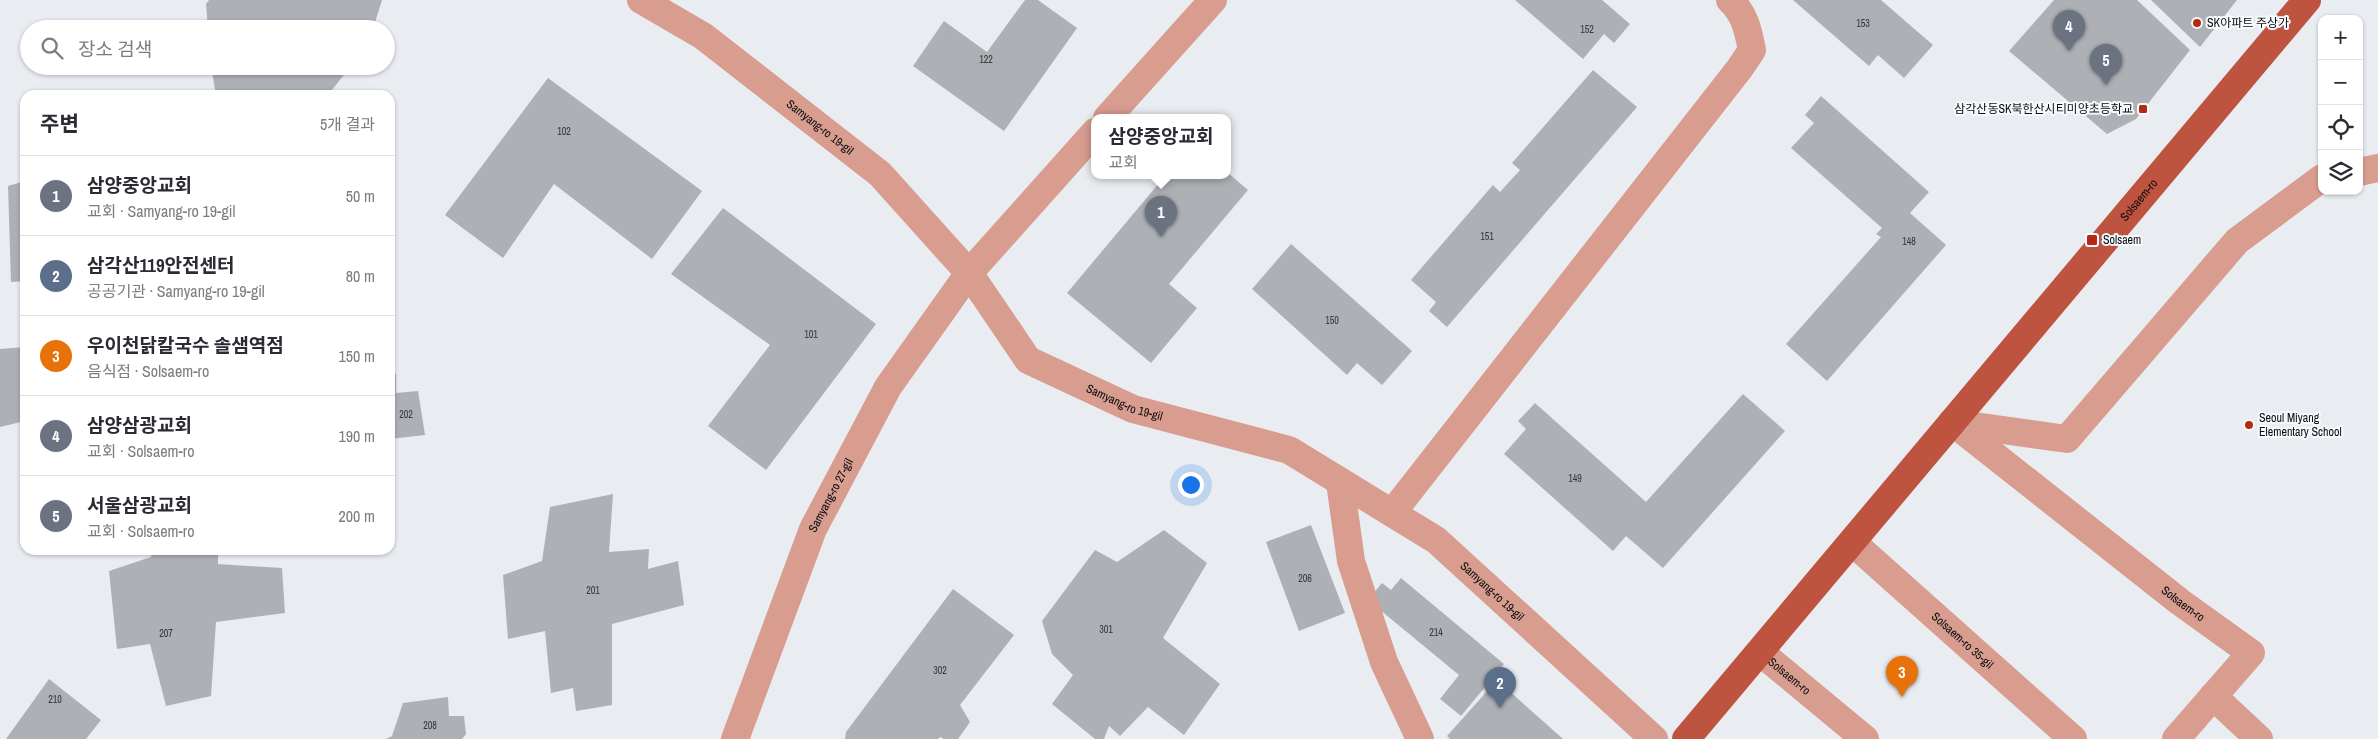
<!DOCTYPE html>
<html lang="ko">
<head>
<meta charset="utf-8">
<style>
  :root { --surface:#fff; --page:#f2f2f3; --text:#2b2b33; --muted:#7c7c81; --line:#e1e1e2; --accent:#2563eb }
  body { margin:0; font-family:"Archivo Narrow","Noto Sans KR",sans-serif; background:var(--page); color:var(--text) }
  .controls { position:absolute; right:15px; top:15px; display:grid; overflow:hidden; border-radius:10px; box-shadow:0 1px 4px #0004 }
  .controls button { width:45px; height:45px; display:grid; place-items:center; padding:0; border:0; border-bottom:1px solid var(--line); background:var(--surface); color:var(--text); font:25px sans-serif }
  .you { position:absolute; left:1190px; top:484px; width:18px; height:18px; margin:-12px; border:4px solid #fff; border-radius:50%; background:#1a73e8; box-shadow:0 0 0 8px #1a73e833 }
  .badge { display:grid; place-items:center; width:32px; height:32px; border-radius:50%; background:var(--accent); color:#fff; font-size:16px; font-weight:700 }
  .pin { position:absolute; translate:-50% -41px; filter:drop-shadow(0 1px 2px #0008) }
  .pin::after { content:''; position:absolute; top:26px; width:18px; height:15px; background:inherit; clip-path:polygon(0 0,100% 0,50% 100%) }
  .popup { position:absolute; left:1091px; top:114px; width:140px; height:65px; box-sizing:border-box; display:grid; place-content:center; border-radius:10px; background:var(--surface); filter:drop-shadow(0 1px 4px #0005); font-size:16px; white-space:nowrap; color:var(--muted) }
  .popup b { font-size:19px; color:var(--text) }
  .popup::after { content:''; position:absolute; left:50%; top:100%; margin-left:-10px; border:10px solid transparent; border-top-color:var(--surface) }
  .list { margin:0; padding:0; list-style:none }
  h2 { display:flex; justify-content:space-between; align-items:center; height:65px; margin:0; padding:0 20px; font-size:21px }
  h2 small { font-size:16px; font-weight:400; color:var(--muted) }
  .list li { display:grid; grid-template-columns:32px 1fr auto; gap:15px; align-items:center; box-sizing:border-box; height:80px; padding:0 20px; border-top:1px solid var(--line) }
  .list b { display:block; font-size:19px; white-space:nowrap }
  .list p { margin:0; font-size:16px; white-space:nowrap; color:var(--muted) }
  .list em { font-size:16px; font-style:normal; color:var(--muted) }
  .icon { flex:none; width:28px; height:28px; fill:none; stroke:currentColor; stroke-width:2; stroke-linecap:round; stroke-linejoin:round }
  .map { position:relative; flex:none; width:2378px; height:739px; overflow:hidden }
  .search { position:absolute; background:var(--surface); box-shadow:0 1px 4px #0004; left:20px; top:20px; width:375px; height:55px; display:flex; align-items:center; gap:12px; box-sizing:border-box; padding:0 18px; border-radius:28px; color:var(--muted); font-size:19px }
  .panel { position:absolute; background:var(--surface); box-shadow:0 1px 4px #0004; left:20px; top:90px; width:375px; height:465px; border-radius:15px }
  .map>svg:first-child { display:block }
</style>
</head>
<body>
<div class="map">
<svg width="2378" height="739" viewBox="0 0 2378 739">
  <rect width="100%" height="100%" fill="#e9edf2"/>
  <path fill="#adb0b5" d="M209,0h173l-9,29h-165l-2,-25z
    M1025,0h13l39,28 -73,103 -91,-65 31,-45 43,31z
    M1515,0h87l28,24 -16,19 -10,-9 -21,25z
    M1793,0h88l52,45 -29,33 -26,-23 -9,11z
    M2054,0h83l53,50 -54,69 -29,15 -98,-83z
    M2151,0h86l-37,47z
    M211,66h140l-23,29h-112z
    M1593,70l44,37 -190,220 -18,-16 7,-9 -25,-22 82,-95 7,7 20,-22 -8,-7z
    M548,78l154,113 -50,68 -98,-75 -51,74 -58,-43z
    M1821,96l108,96 -19,21 36,32 -119,136 -41,-37 95,-107 -5,-3 6,-6 -91,-80 23,-25 -9,-8z
    M1227,172l21,18 -79,94 28,24 -46,55 -84,-70 98,-117h62z
    M25,181v100l-14,1 -3,-96z
    M723,208l153,116 -110,146 -58,-44 62,-81 -99,-71z
    M1291,244l121,107 -30,34 -25,-22 -10,12 -95,-86z
    M25,347v74l-25,6v-78z
    M390,374h6v19l22,-2 7,44 -35,4z
    M1743,394l42,37 -122,137 -37,-32 -13,15 -109,-97 22,-25 -8,-8 17,-18 111,99z
    M613,494l-4,58 40,-3 -1,20 30,-8 6,44 -72,19v81l-36,6 -3,-23 -22,5 -6,-62 -37,8 -5,-64 39,-14 8,-54z
    M1311,525l34,88 -46,18 -33,-89z
    M1164,530l43,33 -44,75 57,46 -36,51 -36,-28 -28,29 -11,-10 -5,13h-9l-43,-35 21,-29 -21,-21 -10,-33 53,-71 22,12z
    M152,550h66v14l64,4 3,45 -69,9 -5,74 -45,10 -16,-62 -33,5 -8,-78 42,-14z
    M1401,578l103,86 -43,52 -21,-17 19,-24 -91,-75 14,-17 9,7z
    M953,589l61,46 -54,70 10,17 -12,17h-14l-4,-2 -2,2h-93l1,-7z
    M49,679l52,41 -15,19h-80z
    M1497,680l66,59h-113l-3,-3z
    M448,697l1,19h15l2,18 -4,5h-76l6,-3 11,-33z"/>
  <g fill="none" stroke-linecap="round" stroke-linejoin="round">
    <g stroke="#d99d90" stroke-width="28">
      <path id="s1" d="M641,0l62,36 177,138 89,99 59,87 105,49 156,41 147,90 218,199"/>
      <path d="M1107,118l106,-118"/>
      <path d="M2359,172l19,-4"/>
      <path id="s2" d="M1952,422l228,180 71,51 -75,86"/>
      <path d="M1953,423l114,16 170,-198 85,-63"/>
      <path d="M1340,482l11,79 33,101 36,77"/>
      <path d="M1392,513l348,-445 12,-18c-4,-20 -7,-36 -22,-50"/>
      <path id="s3" d="M1852,542l221,197"/>
      <path id="s4" d="M1760,652l105,87"/>
      <path d="M2213,696l46,43"/>
      <path id="s5" d="M735,739l78,-210 75,-142 81,-114 126,-141"/>
    </g>
    <path stroke="#be5340" stroke-width="28" id="s6" d="M1686,739l621,-739"/>
  </g>
  <g fill="#b52911" stroke="#f7fafe" stroke-width="2">
    <circle cx="2197" cy="23" r="5"/>
    <rect x="2138" y="104" width="10" height="10" rx="2.5"/>
    <rect x="2086" y="234" width="12" height="12" rx="2.5"/>
    <circle cx="2249" cy="425" r="5"/>
  </g>
  <g text-anchor="middle" stroke-width="4" stroke-linejoin="round" paint-order="stroke">
    <g font-size="10" fill="#343638">
      <text x="1863" y="27">153</text>
      <text x="1587" y="33">152</text>
      <text x="986" y="63">122</text>
      <text x="564" y="135">102</text>
      <text x="1487" y="240">151</text>
      <text x="1909" y="245">148</text>
      <text x="1332" y="324">150</text>
      <text x="811" y="338">101</text>
      <text x="406" y="418">202</text>
      <text x="1575" y="482">149</text>
      <text x="1305" y="582">206</text>
      <text x="593" y="594">201</text>
      <text x="1106" y="633">301</text>
      <text x="1436" y="636">214</text>
      <text x="166" y="637">207</text>
      <text x="940" y="674">302</text>
      <text x="55" y="703">210</text>
      <text x="430" y="729">208</text>
    </g>
    <g font-size="12" fill="#0b0d0e" stroke="#f7fafe" text-anchor="start">
      <text x="2207" y="27">SK아파트 주상가</text>
      <text x="2133" y="113" text-anchor="end">삼각산동SK북한산시티미양초등학교</text>
      <text x="2103" y="244">Solsaem</text>
      <text x="2259" y="422">Seoul Miyang<tspan x="2259" dy="14">Elementary School</tspan></text>
    </g>
    <g font-size="12" fill="#0b0d0e" stroke="#f7fafe">
      <text dy="4" stroke="none"><textPath href="#s1" startOffset="220">Samyang-ro 19-gil</textPath></text>
      <text dy="4" stroke="none"><textPath href="#s6" startOffset="704">Solsaem-ro</textPath></text>
      <text dy="4" stroke="none"><textPath href="#s1" startOffset="640">Samyang-ro 19-gil</textPath></text>
      <text dy="4" stroke="none"><textPath href="#s5" startOffset="262">Samyang-ro 27-gil</textPath></text>
      <text dy="4" stroke="none"><textPath href="#s1" startOffset="1060">Samyang-ro 19-gil</textPath></text>
      <text dy="4" stroke="none"><textPath href="#s2" startOffset="294">Solsaem-ro</textPath></text>
      <text dy="4" stroke="none"><textPath href="#s3" startOffset="148">Solsaem-ro 35-gil</textPath></text>
      <text dy="4" stroke="none"><textPath href="#s4" startOffset="38">Solsaem-ro</textPath></text>
    </g>
  </g>
</svg>
<div class="controls">
<button>+</button>
<button>−</button>
<button><svg class="icon" aria-label="locate" viewBox="0 0 24 24"><circle cx="12" cy="12" r="6"/><path d="M12 2v4M12 18v4M2 12h4M18 12h4"/></svg></button>
<button><svg class="icon" aria-label="layers" viewBox="0 0 24 24"><path d="M12 4l9 5-9 5-9-5zM3 14l9 5 9-5"/></svg></button>
</div>
<div class="you"></div>
<div class="pin badge" style="left:1161px;top:237px;background:#6b7280">1</div>
<div class="popup"><b>삼양중앙교회</b>교회</div>
<div class="pin badge" style="left:1500px;top:708px;background:#5c6f8a">2</div>
<div class="pin badge" style="left:1902px;top:697px;background:#e8710a">3</div>
<div class="pin badge" style="left:2069px;top:51px;background:#6b7280">4</div>
<div class="pin badge" style="left:2106px;top:85px;background:#6b7280">5</div>
<div class="search"><svg class="icon" aria-label="search" viewBox="0 0 24 24"><circle cx="10" cy="10" r="6"/><path d="M15 15l6 6"/></svg>장소 검색</div>
<section class="panel">
<h2>주변<small>5개 결과</small></h2>
<ul class="list">
<li><span class="badge" style="background:#6b7280">1</span><div><b>삼양중앙교회</b><p>교회 · Samyang-ro 19-gil</p></div><em>50 m</em></li>
<li><span class="badge" style="background:#5c6f8a">2</span><div><b>삼각산119안전센터</b><p>공공기관 · Samyang-ro 19-gil</p></div><em>80 m</em></li>
<li><span class="badge" style="background:#e8710a">3</span><div><b>우이천닭칼국수 솔샘역점</b><p>음식점 · Solsaem-ro</p></div><em>150 m</em></li>
<li><span class="badge" style="background:#6b7280">4</span><div><b>삼양삼광교회</b><p>교회 · Solsaem-ro</p></div><em>190 m</em></li>
<li><span class="badge" style="background:#6b7280">5</span><div><b>서울삼광교회</b><p>교회 · Solsaem-ro</p></div><em>200 m</em></li>
</ul>
</section>
</div>
</body>
</html>
